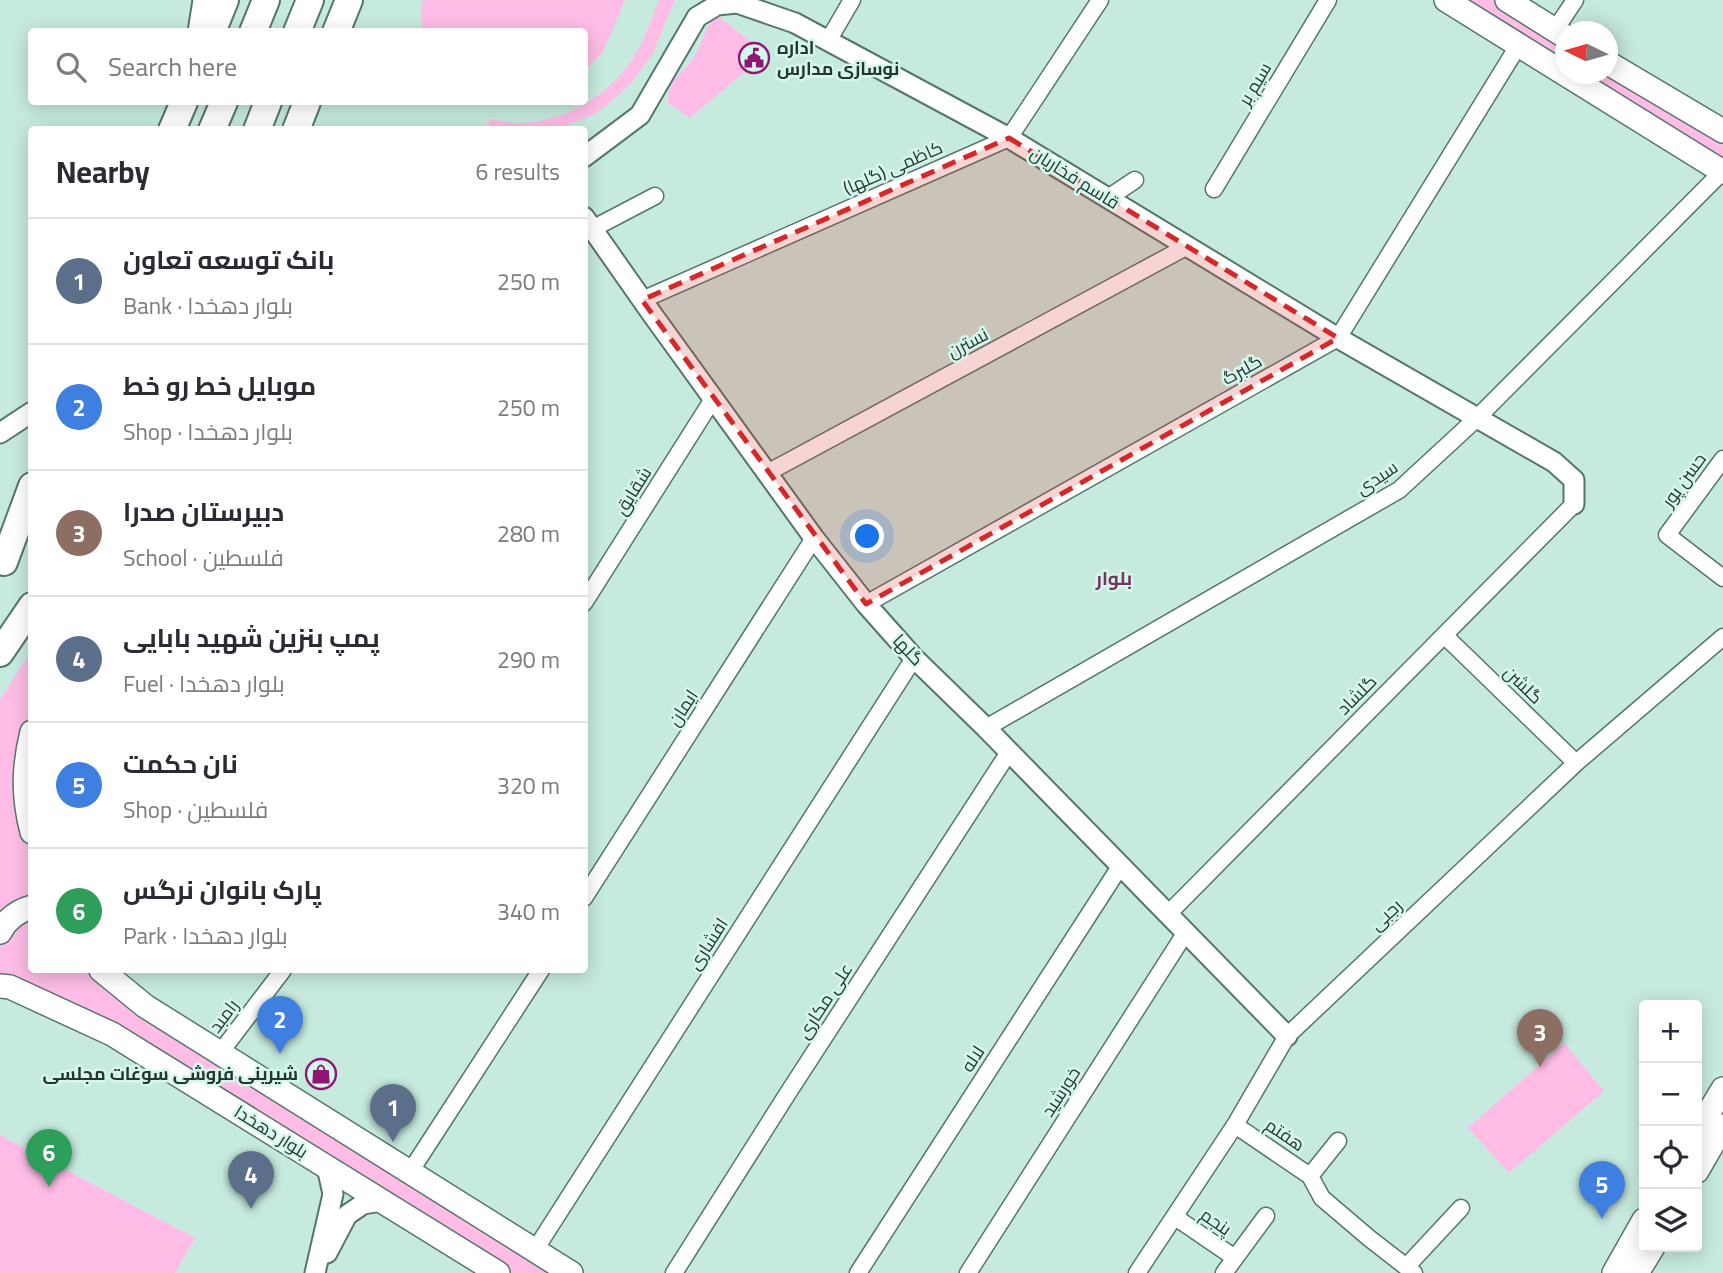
<!DOCTYPE html>
<html lang="en">
<head>
<meta charset="utf-8">
<style>
  :root { --surface:#fff; --page:#f7f7f7; --text:#2b2b33; --muted:#7c7c81; --line:#e1e1e2; --accent:#2563eb }
  body { margin:0; font-family:Georgia,Cairo,serif; background:var(--page); color:var(--text) }
  .controls { position:absolute; right:21px; bottom:21px; display:grid; overflow:hidden; border-radius:7px; box-shadow:0 4px 18px #0003 }
  .controls button { width:63px; height:63px; display:grid; place-items:center; padding:0; border:0; border-bottom:2px solid var(--line); background:var(--surface); color:var(--text); font:35px sans-serif }
  .compass { position:absolute; left:1555px; top:21px; width:63px; height:63px; border-radius:50%; background:var(--surface); box-shadow:0 4px 18px #0003; rotate:275deg }
  .you { position:absolute; left:868px; top:537px; width:24px; height:24px; margin:-18px; border:5px solid #fff; border-radius:50%; background:#1a73e8; box-shadow:0 0 0 10px #1a73e833 }
  .badge { display:grid; place-items:center; width:46px; height:46px; border-radius:50%; background:var(--accent); color:#fff; font-size:23px; font-weight:700 }
  .pin { position:absolute; translate:-50% -58px; filter:drop-shadow(0 2px 4px #0008) }
  .pin::after { content:''; position:absolute; top:37px; width:24px; height:21px; background:inherit; clip-path:polygon(0 0,100% 0,50% 100%) }
  .list { margin:0; padding:0; list-style:none }
  h2 { display:flex; justify-content:space-between; align-items:center; height:91px; margin:0; padding:0 28px; font-size:30px }
  h2 small { font-size:23px; font-weight:400; color:var(--muted) }
  .list li { display:grid; grid-template-columns:46px 1fr auto; gap:21px; align-items:center; box-sizing:border-box; height:126px; padding:0 28px; border-top:2px solid var(--line) }
  .list b { display:block; font-size:26px; white-space:nowrap }
  .list p { margin:0; font-size:23px; white-space:nowrap; color:var(--muted) }
  .list em { font-size:23px; font-style:normal; color:var(--muted) }
  .icon { flex:none; width:38px; height:38px; fill:none; stroke:currentColor; stroke-width:2; stroke-linecap:round; stroke-linejoin:round }
  .map { position:relative; flex:none; width:1723px; height:1273px; overflow:hidden }
  .search { position:absolute; background:var(--surface); box-shadow:0 4px 18px #0003; left:28px; top:28px; width:560px; height:77px; display:flex; align-items:center; gap:18px; box-sizing:border-box; padding:0 24px; border-radius:7px; color:var(--muted); font-size:26px }
  .panel { position:absolute; background:var(--surface); box-shadow:0 4px 18px #0003; left:28px; top:126px; width:560px; height:847px; border-radius:7px }
  .map>svg:first-child { display:block }
</style>
</head>
<body>
<div class="map">
<svg width="1723" height="1273" viewBox="0 0 1723 1273">
  <rect width="100%" height="100%" fill="#c7eade"/>
  <path fill="#febce6" d="M423,0h202l-22,52 -18,19 -1,-39 -161,-1 -2,-16z
    M659,0h16l-23,55 -20,27 -25,23 -14,10 -37,14h-70l4,-10c9,1 18,4 27,4 48,0 94,-28 118,-68 10,-17 17,-37 24,-55z
    M1446,0h61l58,37 1,37h42l115,57v41z
    M714,18h7l45,36 -76,64 -22,-15c0,-5 0,-12 3,-17 4,-10 11,-14 18,-22 12,-13 13,-33 25,-46z
    M31,651l1,319h69l470,303h-71l-336,-207 -164,-80v-286z
    M1564,1043l40,48 -95,82 -41,-45z
    M0,1135l195,103 -20,35h-175z"/>
  <g fill="none" stroke-linecap="round" stroke-linejoin="round">
    <g stroke="#55766b" stroke-width="19">
      <path id="minor" d="M1555,30l20,-30
        M828,41l24,-41
        M1214,189l114,-189
        M1108,198l27,-18
        M592,229l63,-33
        M642,300l367,-162 91,-138
        M1723,459l-56,76 56,43
        M767,473l419,-226
        M584,603l129,-204
        M866,604l472,-266 180,-292
        M1444,635l132,128
        M986,728l413,-238 77,-71 246,-247
        M584,898l230,-360
        M1168,914l406,-410
        M220,1053l63,-83
        M1235,1125l75,51 28,-35
        M410,1172l131,-202
        M1310,1176l12,22 47,40 45,35
        M1175,1217l60,41
        M535,1250l379,-592
        M1407,1266l54,-58
        M674,1273l114,-180 221,-341
        M858,1273l263,-408
        M968,1273l218,-341
        M1137,1273l98,-148 52,-89 289,-273 147,-126
        M1224,1273l42,-57"/>
    </g>
    <g stroke="#55766b" stroke-width="23">
      <path id="tertiary" d="M198,32l5,-32
        M584,157l56,-42 57,-98 20,-12 20,-2 58,20 214,115 329,200 216,124 20,18v24
        M584,217l68,97 162,224 52,66 48,54 72,70 301,308
        M0,433l32,-21
        M327,1253l20,-38 16,-11 19,-3
        M315,1273l18,-79 -6,-27"/>
    </g>
    <g stroke="#55766b" stroke-width="26">
      <path id="secondary" d="M1446,0l277,172
        M1507,0l59,37
        M1608,63l115,68
        M32,732c-9,36 -9,65 0,100
        M0,932c7,-13 17,-21 32,-25
        M101,970l44,36 426,267
        M0,986l10,1 102,47 386,239
        M1697,1132l26,-43
        M1697,1171l26,-45
        M1614,1273l30,-53
        M1637,1273l16,-26"/>
    </g>
    <g stroke="#55766b" stroke-width="30">
      <path id="primary" d="M212,32l13,-32
        M253,32l13,-32
        M297,32l13,-32
        M336,32l13,-32
        M172,130l12,-28
        M212,130l12,-28
        M257,130l11,-28
        M296,130l11,-28
        M4,562l28,-76
        M0,653l32,-47"/>
    </g>
    <use href="#minor" stroke="#fff" stroke-width="16"/>
    <use href="#tertiary" stroke="#fff" stroke-width="19"/>
    <use href="#secondary" stroke="#fff" stroke-width="23"/>
    <use href="#primary" stroke="#fff" stroke-width="26"/>
  </g>
  <path fill="#d62828" fill-opacity="0.2" stroke="#d62828" stroke-width="5" stroke-dasharray="14 9" stroke-linejoin="round" d="M1009,138l329,200 -472,266 -224,-304z"/>
  <defs>
    <g id="civic-ring" transform="scale(1.575)"><circle r="9.5" fill="#d4f8eb" stroke="#911573" stroke-width="1.5"/><path d="M-.6-6.5H3V-4.5H.6V-3L4-1V1h2V6H-6V1h2V-1L-.6-3ZM-1.2 2.5V6h2.4V2.5Z" fill="#911573"/></g>
    <g id="shop-ring" transform="scale(1.575)"><circle r="9.5" fill="#d4f8eb" stroke="#911573" stroke-width="1.5"/><path d="M-5-2.5h2.3a2.7 3.5 0 0 1 5.4 0H5L5.5 6h-11ZM-1.5-2.5h3a1.5 2.3 0 0 0-3 0Z" fill="#911573"/></g>
  </defs>
  <g fill-rule="evenodd">
    <use href="#civic-ring" x="754" y="58"/>
    <use href="#shop-ring" x="321" y="1074"/>
  </g>
  <g text-anchor="middle" stroke-width="5" stroke-linejoin="round" paint-order="stroke">
    <g font-size="18" font-weight="bold" fill="#273530" stroke="#d4f8eb" text-anchor="start">
      <text x="777" y="54">اداره<tspan x="777" dy="21">نوسازی مدارس</tspan></text>
      <text x="298" y="1080" text-anchor="end">شیرینی فروشی سوغات مجلسی</text>
    </g>
    <g font-size="18" fill="#273530" stroke="#d4f8eb">
      <text transform="translate(1255 84) rotate(-59)" y="6">سیم بر</text>
      <text transform="translate(893 168) rotate(-24)" y="6">کاظمی (گلها)</text>
      <text transform="translate(1075 178) rotate(32)" y="6">قاسم فخاریان</text>
      <text transform="translate(968 343) rotate(-28)" y="6">نسترن</text>
      <text transform="translate(1242 370) rotate(-29)" y="6">گلبرگ</text>
      <text transform="translate(1377 478) rotate(-34)" y="6">سیدی</text>
      <text transform="translate(1684 480) rotate(-54)" y="6">حسن پور</text>
      <text transform="translate(633 491) rotate(-58)" y="6">شقایق</text>
      <text transform="translate(908 650) rotate(47)" y="6">گلها</text>
      <text transform="translate(1523 685) rotate(44)" y="6">گلشن</text>
      <text transform="translate(1357 695) rotate(-45)" y="6">گلشاد</text>
      <text transform="translate(683 708) rotate(-57)" y="6">ایمان</text>
      <text transform="translate(1386 915) rotate(-43)" y="6">رجبی</text>
      <text transform="translate(708 944) rotate(-57)" y="6">افشاری</text>
      <text transform="translate(825 1001) rotate(-57)" y="6">علی مکاری</text>
      <text transform="translate(224 1016) rotate(-53)" y="6">رامبد</text>
      <text transform="translate(973 1059) rotate(-57)" y="6">لاله</text>
      <text transform="translate(1061 1092) rotate(-57)" y="6">خورشید</text>
      <text transform="translate(271 1132) rotate(32)" y="6">بلوار دهخدا</text>
      <text transform="translate(1285 1135) rotate(34)" y="6">هفتم</text>
      <text transform="translate(1216 1222) rotate(35)" y="6">پنجم</text>
    </g>
    <g font-size="19" font-weight="bold" fill="#72365f" stroke="#d4f8eb">
      <text x="1114" y="585">بلوار</text>
    </g>
  </g>
</svg>
<div class="controls">
<button>+</button>
<button>−</button>
<button><svg class="icon" aria-label="locate" viewBox="0 0 24 24"><circle cx="12" cy="12" r="6"/><path d="M12 2v4M12 18v4M2 12h4M18 12h4"/></svg></button>
<button><svg class="icon" aria-label="layers" viewBox="0 0 24 24"><path d="M12 4l9 5-9 5-9-5zM3 14l9 5 9-5"/></svg></button>
</div>
<svg class="compass" viewBox="-18 -18 36 36"><path d="M0-13l5 13h-10z" fill="#e53935"/><path d="M0 13l5-13h-10z" fill="#7c7c81"/></svg>
<div class="you"></div>
<div class="pin badge" style="left:393px;top:1142px;background:#5c6f8a">1</div>
<div class="pin badge" style="left:280px;top:1054px;background:#3f7fe0">2</div>
<div class="pin badge" style="left:1540px;top:1067px;background:#8d6e63">3</div>
<div class="pin badge" style="left:251px;top:1209px;background:#5c6f8a">4</div>
<div class="pin badge" style="left:1602px;top:1219px;background:#3f7fe0">5</div>
<div class="pin badge" style="left:49px;top:1187px;background:#2e9e5b">6</div>
<div class="search"><svg class="icon" aria-label="search" viewBox="0 0 24 24"><circle cx="10" cy="10" r="6"/><path d="M15 15l6 6"/></svg>Search here</div>
<section class="panel">
<h2>Nearby<small>6 results</small></h2>
<ul class="list">
<li><span class="badge" style="background:#5c6f8a">1</span><div><b>بانک توسعه تعاون</b><p>Bank · بلوار دهخدا</p></div><em>250 m</em></li>
<li><span class="badge" style="background:#3f7fe0">2</span><div><b>موبایل خط رو خط</b><p>Shop · بلوار دهخدا</p></div><em>250 m</em></li>
<li><span class="badge" style="background:#8d6e63">3</span><div><b>دبیرستان صدرا</b><p>School · فلسطین</p></div><em>280 m</em></li>
<li><span class="badge" style="background:#5c6f8a">4</span><div><b>پمپ بنزین شهید بابایی</b><p>Fuel · بلوار دهخدا</p></div><em>290 m</em></li>
<li><span class="badge" style="background:#3f7fe0">5</span><div><b>نان حکمت</b><p>Shop · فلسطین</p></div><em>320 m</em></li>
<li><span class="badge" style="background:#2e9e5b">6</span><div><b>پارک بانوان نرگس</b><p>Park · بلوار دهخدا</p></div><em>340 m</em></li>
</ul>
</section>
</div>
</body>
</html>
